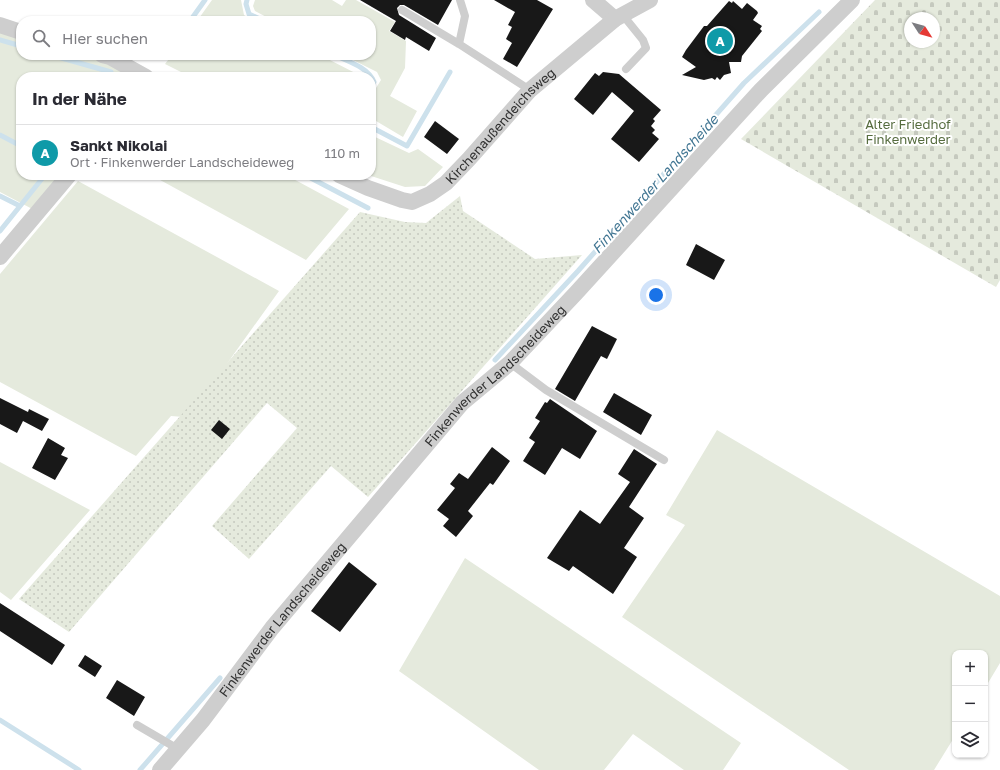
<!DOCTYPE html>
<html lang="de">
<head>
<meta charset="utf-8">
<style>
  :root { --surface:#fff; --page:#f2f2f3; --text:#2b2b33; --muted:#7c7c81; --line:#e1e1e2; --accent:#ea580c }
  body { margin:0; font-family:"Golos Text",sans-serif; background:var(--page); color:var(--text) }
  .controls { position:absolute; right:12px; bottom:12px; display:grid; overflow:hidden; border-radius:8px; box-shadow:0 1px 3px #0004 }
  .controls button { width:36px; height:36px; display:grid; place-items:center; padding:0; border:0; border-bottom:1px solid var(--line); background:var(--surface); color:var(--text); font:20px sans-serif }
  .compass { position:absolute; left:904px; top:12px; width:36px; height:36px; border-radius:50%; background:var(--surface); box-shadow:0 1px 3px #0004; rotate:126deg }
  .you { position:absolute; left:656px; top:295px; width:14px; height:14px; margin:-10px; border:3px solid #fff; border-radius:50%; background:#1a73e8; box-shadow:0 0 0 6px #1a73e833 }
  .badge { display:grid; place-items:center; width:26px; height:26px; border-radius:50%; background:var(--accent); color:#fff; font-size:13px; font-weight:700 }
  .pin { position:absolute; translate:-50% -50%; border:2px solid #fff; box-shadow:0 1px 4px #0006 }
  .list { margin:0; padding:0; list-style:none }
  h2 { display:flex; justify-content:space-between; align-items:center; height:52px; margin:0; padding:0 16px; font-size:17px }
  h2 small { font-size:13px; font-weight:400; color:var(--muted) }
  .list li { display:grid; grid-template-columns:26px 1fr auto; gap:12px; align-items:center; box-sizing:border-box; height:56px; padding:0 16px; border-top:1px solid var(--line) }
  .list b { display:block; font-size:15px; white-space:nowrap }
  .list p { margin:0; font-size:13px; white-space:nowrap; color:var(--muted) }
  .list em { font-size:13px; font-style:normal; color:var(--muted) }
  .icon { flex:none; width:22px; height:22px; fill:none; stroke:currentColor; stroke-width:2; stroke-linecap:round; stroke-linejoin:round }
  .map { position:relative; flex:none; width:1000px; height:770px; overflow:hidden }
  .search { position:absolute; background:var(--surface); box-shadow:0 1px 3px #0004; left:16px; top:16px; width:360px; height:44px; display:flex; align-items:center; gap:10px; box-sizing:border-box; padding:0 14px; border-radius:16px; color:var(--muted); font-size:15px }
  .panel { position:absolute; background:var(--surface); box-shadow:0 1px 3px #0004; left:16px; top:72px; width:360px; height:108px; border-radius:16px }
  .map>svg:first-child { display:block }
</style>
</head>
<body>
<div class="map">
<svg width="1000" height="770" viewBox="0 0 1000 770">
  <defs>
    <pattern id="cemetery-stones" width="16" height="16" patternUnits="userSpaceOnUse"><rect width="16" height="16" fill="#e5eadd"/><path d="M2 7V4a2 2 0 0 1 4 0v3zM10 15v-3a2 2 0 0 1 4 0v3z" fill="#c5c9be"/></pattern>
    <pattern id="garden-dots" width="8" height="8" patternUnits="userSpaceOnUse"><rect width="8" height="8" fill="#e5eadd"/><path d="M2 2h.1M6 6h.1" fill="none" stroke="#c5c9be" stroke-width="1.8" stroke-linecap="round"/></pattern>
  </defs>
  <rect width="100%" height="100%" fill="#fff"/>
  <path fill="#e5eadd" d="M212,0h29l3,15 9,6h-56z
    M255,0h77l10,6 4,-6h10l39,22 -6,9 17,10 -1,27 -15,28 27,15 -14,26 -32,-19v-22l10,-16 -4,-8 -34,-17h28v-34h-97l-19,-10 -2,-5z
    M0,25l21,7v23h81l44,22h-125v98h48l-31,37 -38,-20z
    M172,55h148l43,22h-172l-26,-13z
    M371,135l38,18 9,-4 25,18 -18,19 -20,1 -37,-12h3z
    M151,175h135l63,34 -43,51z
    M78,181l201,110 -53,74 -42,52 -13,-1 -35,40 -136,-74v-108z
    M717,430l283,166v67l-15,25v-35h-30v83l-21,34h-85l-227,-153 63,-92 -19,-10z
    M0,462l90,48 -79,90 -11,-8z
    M465,558l276,185 -18,27h-39l-51,-36 -29,36h-65l-140,-99z"/>
  <path fill="url(#cemetery-stones)" fill-rule="evenodd" d="M875,0h125v280l-4,7 -255,-148zM910,18h24v24h-24z"/>
  <path fill="url(#garden-dots)" d="M460,196l3,15 72,48 47,-4 -214,242 -37,-31 -82,93 -37,-33 85,-98 -30,-25 -198,229 -50,-33 341,-387 45,10 21,1z"/>
  <g fill="none" stroke-linecap="round" stroke-linejoin="round">
    <path stroke="#cde1ec" stroke-width="5" d="M247,0l-1,4 3,10 15,7
      M190,21l15,-21
      M0,40l21,6
      M51,55l60,17
      M334,55c13,6 34,12 40,27l-3,4
      M371,127l36,19 43,-74
      M0,135l21,11
      M305,175l63,33
      M0,196l20,10
      M0,231l45,-56
      M495,360l83,-89 166,-188 75,-71
      M0,720l79,50
      M140,770l80,-92"/>
  </g>
  <path fill="#181818" d="M360,0h92l-14,25 -34,-20h-4l-3,3 2,7 37,23 -7,13 -23,-14 -1,3 -15,-9 6,-10z
    M494,0h43l16,9 -36,58 -14,-8 9,-16 -6,-4 6,-12 -4,-2 7,-13z
    M729,1l3,2 1,-2 9,8 5,-6 10,8 1,2 -5,7 9,6 -2,3 2,2 -20,25 -1,6h-12l2,11 -7,2 -4,5 -3,-3 -2,3 -3,-2 -8,2 -22,-5 14,-8 -14,-10 4,-7 18,-24h3z
    M603,72l16,2 42,36 -8,9 2,2 -4,5 4,4 -3,3 7,6 -20,23 -28,-23 23,-28 -22,-19 -19,23 -19,-16 21,-26 4,3z
    M435,121l24,18 -12,15 -23,-17z
    M696,244l29,16 -11,20 -28,-15z
    M592,326l25,13 -10,20 -6,-3 -26,45 -20,-12z
    M614,393l38,22 -11,20 -38,-23z
    M0,398l28,14 1,-3 20,10 -7,12 -19,-10 -6,12 -17,-9z
    M550,399l47,32 -17,28 -18,-11 -17,27 -22,-14 12,-19 -6,-4 11,-17 -5,-3 10,-16 2,1z
    M219,420l11,9 -8,10 -11,-9z
    M48,438l17,10 -4,7 7,3 -13,22 -23,-12z
    M492,447l18,14 -17,24 -3,-2 -22,28 5,5 -17,21 -13,-11 6,-7 -12,-9 18,-22 -5,-4 9,-11 9,6z
    M634,449l23,15 -28,43 15,11 -20,30 13,9 -24,37 -40,-28 -4,5 -22,-13 33,-48 20,14 30,-42 -12,-8z
    M349,562l28,22 -37,48 -29,-21z
    M0,603l65,42 -13,20 -52,-34z
    M85,655l17,11 -7,11 -17,-11z
    M117,680l28,17 -11,19 -28,-18z"/>
  <g fill="none" stroke-linecap="round" stroke-linejoin="round">
    <path stroke="#cecece" stroke-width="8" d="M402,10l57,34 71,46
      M622,14l21,26 3,8 -20,21
      M459,44l6,-28 -5,-16
      M510,363l36,27 118,70
      M137,725l41,24"/>
    <g stroke="#cecece" stroke-width="16">
      <path d="M593,0l22,19"/>
      <path d="M0,25l21,7"/>
      <path d="M102,55l8,2 36,20"/>
      <path id="s1" d="M339,175l29,13 34,12 10,2 18,-8 16,-11 23,-24 61,-69 85,-71 35,-19"/>
      <path d="M0,257l69,-82"/>
      <path id="s2" d="M160,770l43,-50 69,-92 190,-225 48,-40 66,-70 185,-203 91,-90"/>
    </g>
  </g>
  <g text-anchor="middle" stroke-width="4" stroke-linejoin="round" paint-order="stroke">
    <g font-size="13" fill="#566c3f" stroke="#fff">
      <text x="908" y="129">Alter Friedhof<tspan x="908" dy="15">Finkenwerder</tspan></text>
    </g>
    <g font-size="13" fill="#313131" stroke="#fff">
      <text dy="5" stroke="none"><textPath href="#s1" startOffset="196">Kirchenaußendeichsweg</textPath></text>
      <text dy="5" stroke="none"><textPath href="#s2" startOffset="518">Finkenwerder Landscheideweg</textPath></text>
      <text dy="5" stroke="none"><textPath href="#s2" startOffset="194">Finkenwerder Landscheideweg</textPath></text>
    </g>
    <g font-size="14" font-style="italic" fill="#407592" stroke="#fff">
      <text transform="translate(655 184) rotate(-48)" y="5">Finkenwerder Landscheide</text>
    </g>
  </g>
</svg>
<div class="controls">
<button>+</button>
<button>−</button>
<button><svg class="icon" aria-label="layers" viewBox="0 0 24 24"><path d="M12 4l9 5-9 5-9-5zM3 14l9 5 9-5"/></svg></button>
</div>
<svg class="compass" viewBox="-18 -18 36 36"><path d="M0-13l5 13h-10z" fill="#e53935"/><path d="M0 13l5-13h-10z" fill="#7c7c81"/></svg>
<div class="you"></div>
<div class="pin badge" style="left:720px;top:41px;background:#0f9aa8">A</div>
<div class="search"><svg class="icon" aria-label="search" viewBox="0 0 24 24"><circle cx="10" cy="10" r="6"/><path d="M15 15l6 6"/></svg>Hier suchen</div>
<section class="panel">
<h2>In der Nähe<small></small></h2>
<ul class="list">
<li><span class="badge" style="background:#0f9aa8">A</span><div><b>Sankt Nikolai</b><p>Ort · Finkenwerder Landscheideweg</p></div><em>110 m</em></li>
</ul>
</section>
</div>
</body>
</html>
